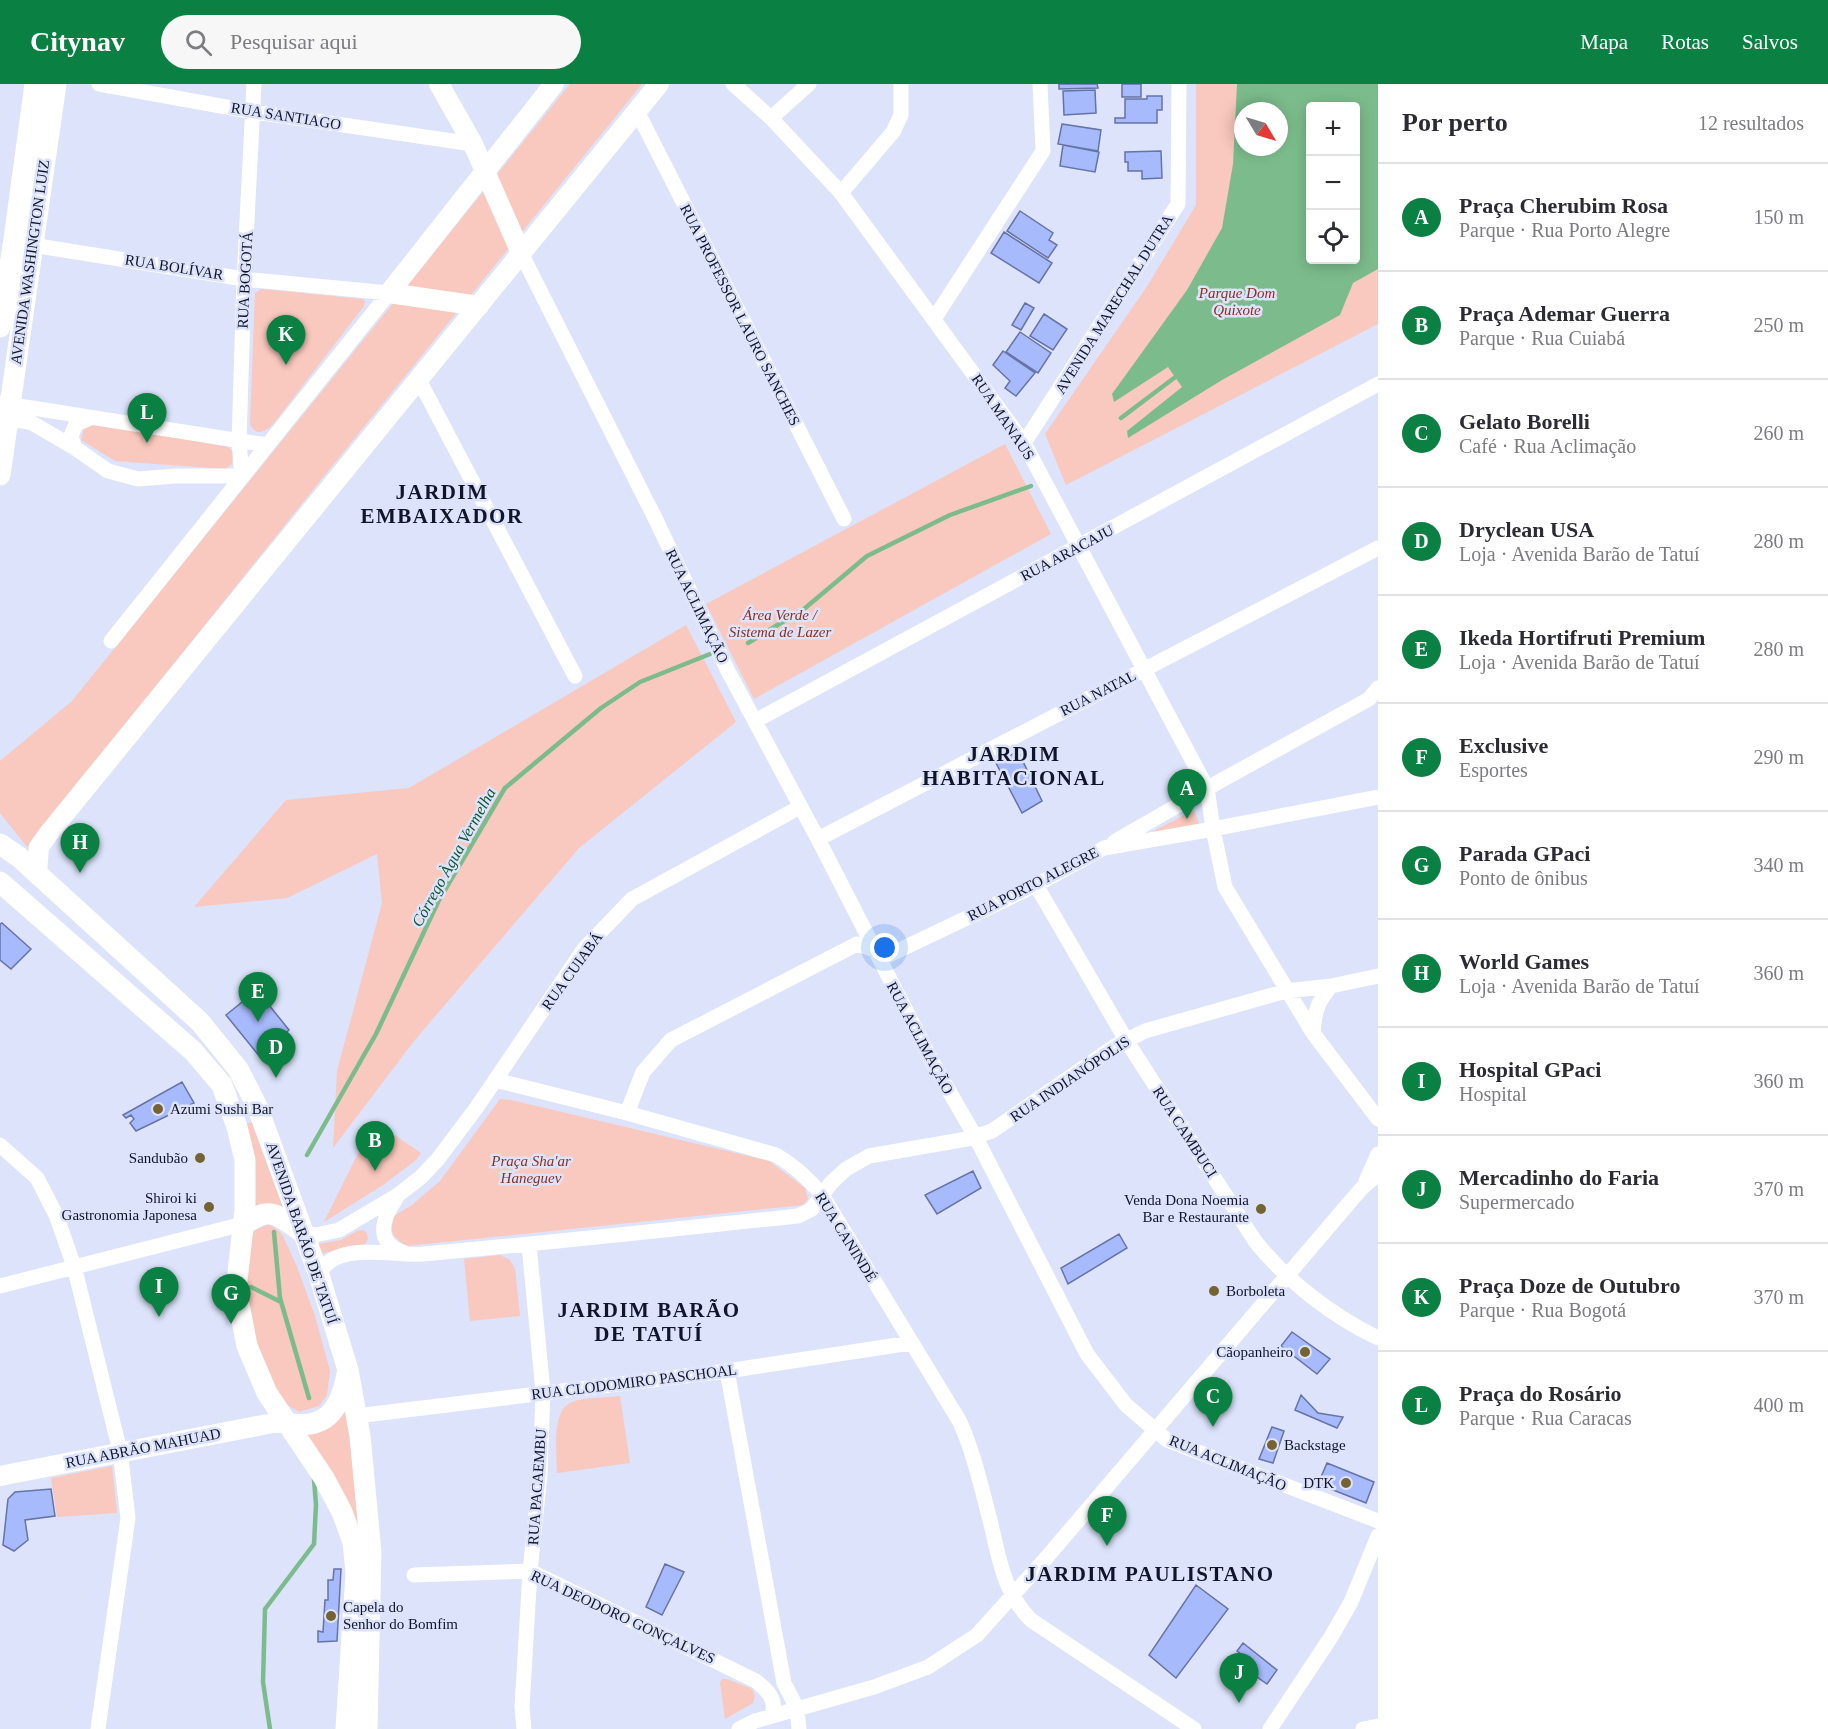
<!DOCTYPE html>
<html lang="pt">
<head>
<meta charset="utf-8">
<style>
  :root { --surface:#fff; --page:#f7f7f7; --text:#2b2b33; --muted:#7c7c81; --line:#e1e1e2; --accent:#0b8043 }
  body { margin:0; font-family:"Times New Roman",serif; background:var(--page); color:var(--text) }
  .controls { position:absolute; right:18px; top:18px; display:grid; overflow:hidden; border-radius:6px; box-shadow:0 3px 15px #0003 }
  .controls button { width:54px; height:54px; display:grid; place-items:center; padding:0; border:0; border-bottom:2px solid var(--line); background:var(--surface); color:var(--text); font:30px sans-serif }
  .compass { position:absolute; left:1234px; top:18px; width:54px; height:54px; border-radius:50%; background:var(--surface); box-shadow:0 3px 15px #0003; rotate:128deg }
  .you { position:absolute; left:885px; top:864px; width:21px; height:21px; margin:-15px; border:4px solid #fff; border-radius:50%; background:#1a73e8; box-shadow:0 0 0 9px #1a73e833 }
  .badge { display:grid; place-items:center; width:39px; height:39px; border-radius:50%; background:var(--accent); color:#fff; font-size:20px; font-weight:700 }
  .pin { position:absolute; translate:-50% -50px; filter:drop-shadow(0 2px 3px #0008) }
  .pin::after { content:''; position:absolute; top:32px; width:21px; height:18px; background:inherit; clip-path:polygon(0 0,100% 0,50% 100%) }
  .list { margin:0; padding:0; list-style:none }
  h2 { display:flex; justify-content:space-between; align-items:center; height:78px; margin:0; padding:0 24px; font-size:26px }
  h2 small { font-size:20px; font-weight:400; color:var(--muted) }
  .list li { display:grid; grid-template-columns:39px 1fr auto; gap:18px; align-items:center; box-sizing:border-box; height:108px; padding:0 24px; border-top:2px solid var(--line) }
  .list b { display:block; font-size:22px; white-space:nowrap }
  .list p { margin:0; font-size:20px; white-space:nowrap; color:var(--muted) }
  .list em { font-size:20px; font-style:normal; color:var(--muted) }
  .icon { flex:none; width:33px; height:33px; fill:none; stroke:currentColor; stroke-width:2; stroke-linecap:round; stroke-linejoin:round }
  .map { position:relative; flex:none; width:1378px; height:1645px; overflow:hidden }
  header { display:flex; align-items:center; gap:36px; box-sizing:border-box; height:84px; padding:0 30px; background:var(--accent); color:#fff }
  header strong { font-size:28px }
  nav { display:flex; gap:33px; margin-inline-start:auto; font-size:21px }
  .search { width:420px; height:54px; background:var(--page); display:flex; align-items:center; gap:15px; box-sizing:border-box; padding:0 21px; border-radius:33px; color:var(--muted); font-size:22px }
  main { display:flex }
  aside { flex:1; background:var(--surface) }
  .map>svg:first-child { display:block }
</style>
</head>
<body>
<header>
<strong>Citynav</strong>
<div class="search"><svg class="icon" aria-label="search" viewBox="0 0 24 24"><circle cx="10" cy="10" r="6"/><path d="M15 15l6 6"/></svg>Pesquisar aqui</div>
<nav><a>Mapa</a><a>Rotas</a><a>Salvos</a></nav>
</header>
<main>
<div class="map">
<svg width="1378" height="1645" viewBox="0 0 1378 1645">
  <rect width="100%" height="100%" fill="#dce3fa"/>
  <path fill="#f9c8be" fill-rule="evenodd" d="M570,0h72l-322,397 -293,366 -27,-34v-52l72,-60z
    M1196,0h182v240l-312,161 -21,-51 103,-149 48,-80zM1310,22h46v154h-46zM1243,27h36v36h-36z
    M262,205l100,10 3,2 -1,5 -90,117c-8,8 -18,15 -24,1l5,-131z
    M96,339l132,24 5,5 -1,12 -7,5 -110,-8 -34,-21 3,-11z
    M1005,360l46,90 -297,165 -48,-95z
    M686,541l50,97 -157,126 -165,193 -81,107 4,-77 45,-168 -5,-49 -90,44 -93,9 92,-107 123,-12z
    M1194,726l7,19 -55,6z
    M500,1015l11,1 258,61 36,27 3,11 -5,6 -397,41c-14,-11 -17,-12 -12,-30l18,-11 28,-24z
    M374,1037l47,32 -5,7 -33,25 -59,37z
    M253,1038l31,85 -12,-2 -18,7 -8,-88z
    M270,1140l12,10 15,33 18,49 15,55 -3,24 -8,11 -20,6 -15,-9 -23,-40 -16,-81 3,-33 6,-19z
    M363,1146l4,3 1,6 -3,5 -16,2 -28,8 -3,-10 23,-4 16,-9z
    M500,1171l10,5 5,9 5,47 -50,5 -6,-62z
    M620,1312l10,67 -73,10c0,-18 -6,-61 13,-70 11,-6 37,-5 50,-7z
    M346,1318l16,157 -60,-129z
    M112,1382l5,47 -60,4 -6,-39z
    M722,1595h5l25,10 3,7 -2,7 -28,16 -5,-37z"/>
  <path fill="#7cbc8c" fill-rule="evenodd" d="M1237,0h141v185l-25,14 -13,32 -118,65 -94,58 -1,-7 55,-44 -14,-20 -54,35 -2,-8 75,-104 35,-62 11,-64zM1310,22h46v154h-46zM1243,27h36v36h-36z"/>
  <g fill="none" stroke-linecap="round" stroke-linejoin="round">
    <path stroke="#7cbc8c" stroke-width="4.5" d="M1121,334l57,-43
      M748,559l56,-34 63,-53 83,-41 81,-29
      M307,1071l69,-121 63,-134 66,-112 96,-80 39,-26 70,-28
      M274,1148l6,66 29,100
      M251,1203l30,15
      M270,1645l-7,-47 2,-73 49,-65 2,-39 -2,-26"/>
  </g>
  <path fill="#a7bafb" stroke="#6573a6" stroke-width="1.5" d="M1059,0h38l1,4 -39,1z
    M1122,0h19v13h-19z
    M1095,6l1,23 -32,2 -1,-24z
    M1147,12h15v14h-5v13h-42v-5h10v-19h22z
    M1062,40l39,6 -3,21 -40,-7z
    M1063,61l36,7 -4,20 -35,-6z
    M1161,67l1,27 -20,1v-8h-14v-9h-3v-10z
    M1020,127l33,22 -4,7 8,5 -9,13 -41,-27z
    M1004,148l48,31 -13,20 -48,-30z
    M1025,219l9,5 -13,22 -9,-5z
    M1044,230l23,15 -14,21 -23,-14z
    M1020,248l31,21 -13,20 -32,-21z
    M1003,267l32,22 -19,23 -11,-8 5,-7 -17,-16z
    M1018,667l24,50 -20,12 -26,-50z
    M2,839l29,26 -20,20 -11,-9v-36z
    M257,906l32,40 -29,27 -34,-42z
    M182,998l12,21 -58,28 -6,-8 4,-4 -3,-4 -5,3 -3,-3z
    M973,1087l8,17 -44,26 -12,-19z
    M1119,1150l8,14 -59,36 -7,-16z
    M1292,1248l38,27 -13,15 -36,-28z
    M1301,1311l17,18 25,4 -6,11 -42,-18z
    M1272,1343l12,4 -11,32 -14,-4z
    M1327,1379l47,19 -8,21 -48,-19z
    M51,1405l4,27 -30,4 3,20 -14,11 -11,-6 5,-46 7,-7z
    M665,1480l19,8 -22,43 -16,-8z
    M334,1485h7l-4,72 -19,1v-11l5,1 2,-32h3v-20h5z
    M1196,1501l32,24 -52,69 -27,-23z
    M1243,1559l34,27 -10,14 -17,-12 6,-7 -19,-14z"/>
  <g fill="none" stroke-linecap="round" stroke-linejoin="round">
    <path stroke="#fff" stroke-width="15" d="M99,0l155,28 219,32
      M733,0l38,34 70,75 183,250 183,345 6,41 12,58 88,146 65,86
      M637,27l207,408
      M771,34l38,-34
      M841,109l52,-61 8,-17v-31
      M32,161l212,34 145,14
      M521,169l134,265 73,153 90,168 116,226 41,71 112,218 39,51 41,35 211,81
      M934,235l109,-168 -3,-67
      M419,296l156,296
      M0,319l267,42
      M6,344l11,-8 15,3 43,25 33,23 30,8 37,-3h67
      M1024,359l154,-239 1,-120
      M75,364l-4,-12 5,-12 14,-6
      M242,392l-3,-34 5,-163 10,-195
      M111,557l278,-348
      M755,637l623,-337
      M818,755l560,-291
      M1114,758l108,-62 147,-81 9,-11
      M1036,801l90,155 129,201c32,40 77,75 123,97
      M1313,949c2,-23 4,-30 18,-47
      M495,996l132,33 149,42c19,11 32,23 46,40l138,227c14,32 21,64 30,98 9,37 13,72 41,100l163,109
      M627,1029l16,-41 28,-32 186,-96 32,11 147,-70 68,-37 109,-19 165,-32
      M0,1061l37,33 19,37 18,51 46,185 8,67 -30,211
      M1366,1097l12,-27
      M396,1115c-14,20 -22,44 9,54
      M303,1149l12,2 24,-5 59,-35 23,-18 17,-18 39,-52 107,-158 48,-50 168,-92
      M319,1191c14,-35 73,-19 104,-21 125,-11 250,-25 375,-38l14,-7 19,-26 15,-14 23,-13 98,-17 25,-8 123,-85 30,-15 141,-40 45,-5 47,-10
      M0,1202l243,-62
      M727,1287l57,312 13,25 2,21
      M356,1332l371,-45 184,-28
      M414,1491l116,-4 226,110c12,10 21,18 16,35
      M524,1645l-2,-22 8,-136 10,-96 3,-83 -14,-147
      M739,1645l16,-8 119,-34 54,-20 49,-32 70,-78 314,-368 17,-15
      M1270,1645l61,-92 20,-35 27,-66
      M1363,1645l15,-3"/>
    <path stroke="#fff" stroke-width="20" d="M439,0l34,60 48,109
      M479,222l-90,-13 165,-209
      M37,789l2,-26 10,-14 610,-749
      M0,1392l273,-53h13"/>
    <path stroke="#fff" stroke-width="21" d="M0,243l14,-88 21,-155
      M0,391l56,-391
      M0,760l19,13 181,165 38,47 19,37 62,169 29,95 12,66 11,116 -4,177
      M0,798l193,169 29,34 15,42 8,33v50l-9,79 11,57 20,47 57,85 18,34 11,30 3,31 -10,156
      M243,1140c7,-2 14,-9 22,-10 13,-2 28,12 38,19
      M286,1339c40,8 54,-13 61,-49"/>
  </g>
  <g fill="#756432" stroke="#dce3fa" stroke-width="2">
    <circle cx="158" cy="1025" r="6"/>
    <circle cx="200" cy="1074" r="6"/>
    <circle cx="209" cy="1123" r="6"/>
    <circle cx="1261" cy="1125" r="6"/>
    <circle cx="1214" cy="1207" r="6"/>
    <circle cx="1305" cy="1268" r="6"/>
    <circle cx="1272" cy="1361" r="6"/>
    <circle cx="1346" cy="1399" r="6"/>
    <circle cx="331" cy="1532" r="6"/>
  </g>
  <g text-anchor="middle" stroke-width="5" stroke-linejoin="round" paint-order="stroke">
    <g font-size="15" fill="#101529" stroke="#dce3fa">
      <text transform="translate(286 32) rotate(9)" y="5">RUA SANTIAGO</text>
      <text transform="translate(30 178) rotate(-82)" y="5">AVENIDA WASHINGTON LUIZ</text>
      <text transform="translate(174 183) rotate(9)" y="5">RUA BOLÍVAR</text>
      <text transform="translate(245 196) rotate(-87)" y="5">RUA BOGOTÁ</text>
      <text transform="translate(1114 220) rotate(-58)" y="5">AVENIDA MARECHAL DUTRA</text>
      <text transform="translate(740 231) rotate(63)" y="5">RUA PROFESSOR LAURO SANCHES</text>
      <text transform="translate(1003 333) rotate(56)" y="5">RUA MANAUS</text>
      <text transform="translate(1067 469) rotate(-28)" y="5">RUA ARACAJU</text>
      <text transform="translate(697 522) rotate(64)" y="5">RUA ACLIMAÇÃO</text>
      <text transform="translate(1098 609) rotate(-27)" y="5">RUA NATAL</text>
      <text transform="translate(1033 800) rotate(-27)" y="5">RUA PORTO ALEGRE</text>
      <text transform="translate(572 887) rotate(-54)" y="5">RUA CUIABÁ</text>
      <text transform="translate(920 954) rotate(62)" y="5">RUA ACLIMAÇÃO</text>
      <text transform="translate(1070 995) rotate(-34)" y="5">RUA INDIANÓPOLIS</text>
      <text transform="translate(1185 1048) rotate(57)" y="5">RUA CAMBUCI</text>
      <text transform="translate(302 1149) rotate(71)" y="5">AVENIDA BARÃO DE TATUÍ</text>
      <text transform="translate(846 1153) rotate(58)" y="5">RUA CANINDÉ</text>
      <text transform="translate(634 1298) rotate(-7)" y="5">RUA CLODOMIRO PASCHOAL</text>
      <text transform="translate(143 1364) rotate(-11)" y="5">RUA ABRÃO MAHUAD</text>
      <text transform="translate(1228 1379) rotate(22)" y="5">RUA ACLIMAÇÃO</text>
      <text transform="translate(537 1403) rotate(-86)" y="5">RUA PACAEMBU</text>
      <text transform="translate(623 1533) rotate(25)" y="5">RUA DEODORO GONÇALVES</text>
    </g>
    <g font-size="15" font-style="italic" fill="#893021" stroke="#dce3fa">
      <text x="1237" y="214">Parque Dom<tspan x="1237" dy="17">Quixote</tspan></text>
      <text x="780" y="536">Área Verde /<tspan x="780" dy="17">Sistema de Lazer</tspan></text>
      <text x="531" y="1082">Praça Sha'ar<tspan x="531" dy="17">Haneguev</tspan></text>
    </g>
    <g font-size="15" fill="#101529" stroke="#dce3fa" text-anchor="end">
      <text x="170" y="1030" text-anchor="start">Azumi Sushi Bar</text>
      <text x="188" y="1079">Sandubão</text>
      <text x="197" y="1119">Shiroi ki<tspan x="197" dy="17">Gastronomia Japonesa</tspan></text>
      <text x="1249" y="1121">Venda Dona Noemia<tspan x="1249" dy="17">Bar e Restaurante</tspan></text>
      <text x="1226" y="1212" text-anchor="start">Borboleta</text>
      <text x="1293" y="1273">Cãopanheiro</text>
      <text x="1284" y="1366" text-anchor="start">Backstage</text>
      <text x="1334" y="1404">DTK</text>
      <text x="343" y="1528" text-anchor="start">Capela do<tspan x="343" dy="17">Senhor do Bomfim</tspan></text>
    </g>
    <g font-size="16" font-style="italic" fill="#0b562a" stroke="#dce3fa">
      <text transform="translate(453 773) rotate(-61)" y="6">Córrego Àgua Vermelha</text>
    </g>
    <g font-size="21" font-weight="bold" letter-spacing="1.5" fill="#101529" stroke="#dce3fa">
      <text x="442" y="415">JARDIM<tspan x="442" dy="24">EMBAIXADOR</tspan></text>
      <text x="1014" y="677">JARDIM<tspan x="1014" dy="24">HABITACIONAL</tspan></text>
      <text x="649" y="1233">JARDIM BARÃO<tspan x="649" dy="24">DE TATUÍ</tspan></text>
      <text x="1150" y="1497">JARDIM PAULISTANO</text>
    </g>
  </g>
</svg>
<div class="controls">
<button>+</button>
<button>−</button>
<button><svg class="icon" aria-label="locate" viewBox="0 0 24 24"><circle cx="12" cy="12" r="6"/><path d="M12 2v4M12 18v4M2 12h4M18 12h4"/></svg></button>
</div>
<svg class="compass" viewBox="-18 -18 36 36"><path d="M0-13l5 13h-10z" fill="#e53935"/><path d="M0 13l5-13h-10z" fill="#7c7c81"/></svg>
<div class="you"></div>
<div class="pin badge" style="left:1187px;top:735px">A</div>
<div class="pin badge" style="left:375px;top:1087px">B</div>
<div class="pin badge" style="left:1213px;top:1343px">C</div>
<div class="pin badge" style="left:276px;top:994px">D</div>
<div class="pin badge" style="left:258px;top:938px">E</div>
<div class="pin badge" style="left:1107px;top:1462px">F</div>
<div class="pin badge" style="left:231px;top:1240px">G</div>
<div class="pin badge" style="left:80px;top:789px">H</div>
<div class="pin badge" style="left:159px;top:1233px">I</div>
<div class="pin badge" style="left:1239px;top:1619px">J</div>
<div class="pin badge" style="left:286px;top:281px">K</div>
<div class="pin badge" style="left:147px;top:359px">L</div>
</div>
<aside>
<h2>Por perto<small>12 resultados</small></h2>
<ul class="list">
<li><span class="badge">A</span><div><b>Praça Cherubim Rosa</b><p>Parque · Rua Porto Alegre</p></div><em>150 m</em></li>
<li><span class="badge">B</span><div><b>Praça Ademar Guerra</b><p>Parque · Rua Cuiabá</p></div><em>250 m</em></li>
<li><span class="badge">C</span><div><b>Gelato Borelli</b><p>Café · Rua Aclimação</p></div><em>260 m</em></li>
<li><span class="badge">D</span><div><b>Dryclean USA</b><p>Loja · Avenida Barão de Tatuí</p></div><em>280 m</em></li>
<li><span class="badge">E</span><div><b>Ikeda Hortifruti Premium</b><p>Loja · Avenida Barão de Tatuí</p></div><em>280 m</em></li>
<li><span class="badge">F</span><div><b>Exclusive</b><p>Esportes</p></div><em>290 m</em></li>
<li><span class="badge">G</span><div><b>Parada GPaci</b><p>Ponto de ônibus</p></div><em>340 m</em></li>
<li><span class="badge">H</span><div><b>World Games</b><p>Loja · Avenida Barão de Tatuí</p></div><em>360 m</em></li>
<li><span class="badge">I</span><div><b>Hospital GPaci</b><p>Hospital</p></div><em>360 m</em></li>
<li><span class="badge">J</span><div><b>Mercadinho do Faria</b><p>Supermercado</p></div><em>370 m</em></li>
<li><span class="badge">K</span><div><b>Praça Doze de Outubro</b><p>Parque · Rua Bogotá</p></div><em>370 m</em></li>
<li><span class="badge">L</span><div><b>Praça do Rosário</b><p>Parque · Rua Caracas</p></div><em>400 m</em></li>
</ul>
</aside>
</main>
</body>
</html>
